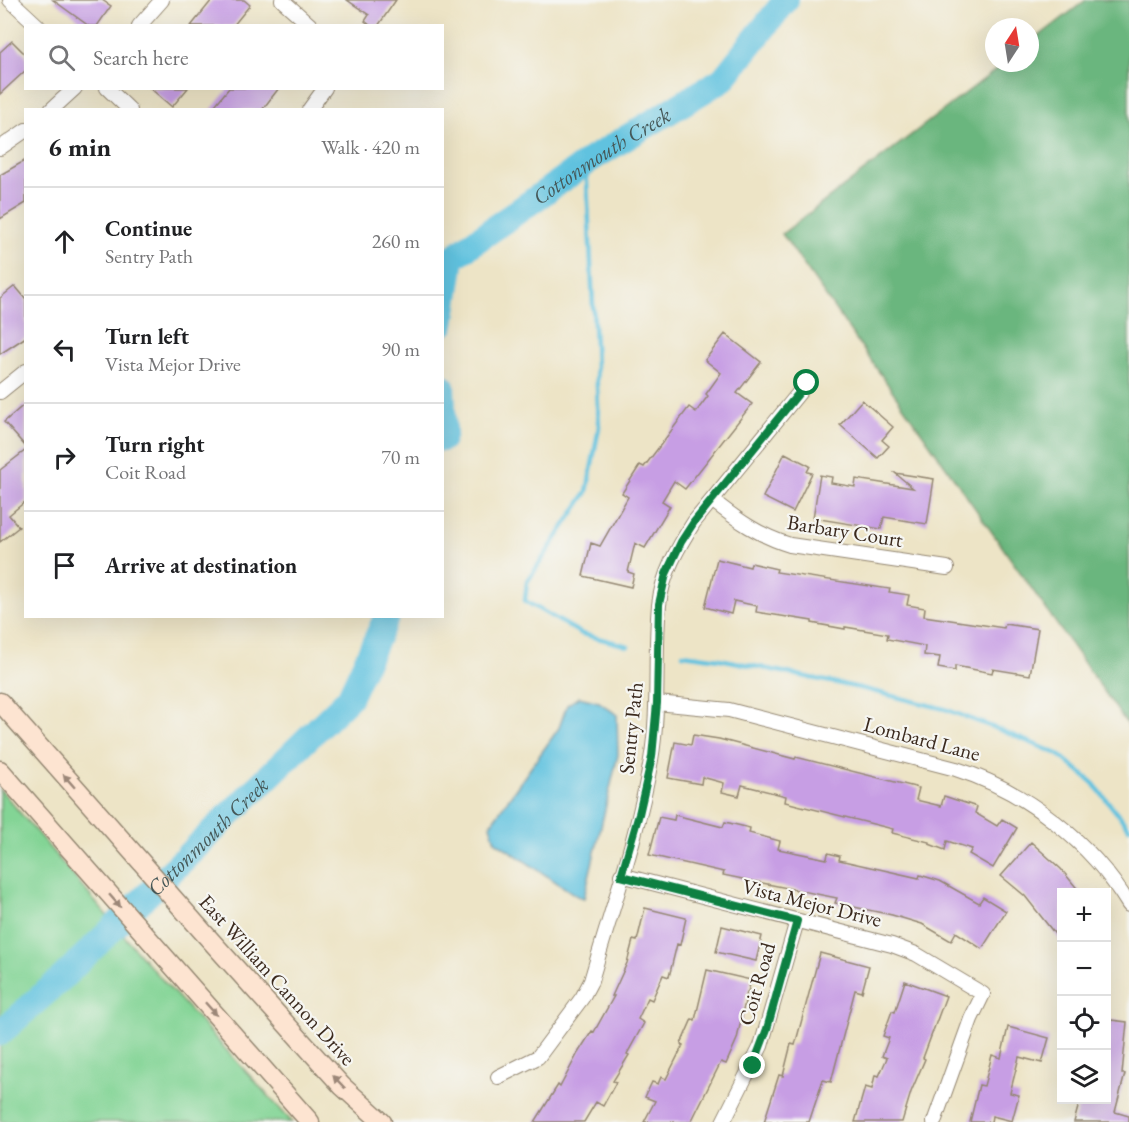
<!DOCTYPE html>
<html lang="en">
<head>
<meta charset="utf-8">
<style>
  :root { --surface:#fff; --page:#f2f2f2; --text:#202124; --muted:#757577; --line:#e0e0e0 }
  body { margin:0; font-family:"EB Garamond",serif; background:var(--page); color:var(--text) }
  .controls { position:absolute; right:18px; bottom:18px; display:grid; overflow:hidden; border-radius:0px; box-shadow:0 6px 24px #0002 }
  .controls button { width:54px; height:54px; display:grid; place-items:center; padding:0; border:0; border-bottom:2px solid var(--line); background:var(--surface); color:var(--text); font:30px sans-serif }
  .compass { position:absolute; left:985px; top:18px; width:54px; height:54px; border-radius:50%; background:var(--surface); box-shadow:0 6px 24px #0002; rotate:12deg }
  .stop { position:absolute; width:18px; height:18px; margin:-14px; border:4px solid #0b8043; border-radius:50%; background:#fff }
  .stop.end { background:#0b8043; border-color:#fff; box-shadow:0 2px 6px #0008 }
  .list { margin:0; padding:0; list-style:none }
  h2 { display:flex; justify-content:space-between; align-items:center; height:78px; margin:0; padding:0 24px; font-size:26px }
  h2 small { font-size:20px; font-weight:400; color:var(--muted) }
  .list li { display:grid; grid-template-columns:39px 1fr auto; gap:18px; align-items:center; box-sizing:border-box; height:108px; padding:0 24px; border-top:2px solid var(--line) }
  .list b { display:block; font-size:22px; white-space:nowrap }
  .list p { margin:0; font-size:20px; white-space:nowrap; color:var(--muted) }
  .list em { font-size:20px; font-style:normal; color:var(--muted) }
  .icon { flex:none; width:33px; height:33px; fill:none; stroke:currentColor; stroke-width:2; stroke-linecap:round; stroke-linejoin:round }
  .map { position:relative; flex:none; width:1129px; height:1122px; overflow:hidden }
  .search { position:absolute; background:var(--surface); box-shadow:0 6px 24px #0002; left:24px; top:24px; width:420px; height:66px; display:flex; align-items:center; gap:15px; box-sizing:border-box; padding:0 21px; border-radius:0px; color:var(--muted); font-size:22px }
  .panel { position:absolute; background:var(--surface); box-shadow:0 6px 24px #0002; left:24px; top:108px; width:420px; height:510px; border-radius:0px }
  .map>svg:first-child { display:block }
</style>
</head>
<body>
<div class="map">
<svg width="1129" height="1122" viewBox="0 0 1129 1122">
  <rect width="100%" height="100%" fill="#f6f6f2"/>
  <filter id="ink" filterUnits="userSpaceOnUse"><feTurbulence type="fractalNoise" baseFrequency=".0167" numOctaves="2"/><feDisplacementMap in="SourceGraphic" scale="12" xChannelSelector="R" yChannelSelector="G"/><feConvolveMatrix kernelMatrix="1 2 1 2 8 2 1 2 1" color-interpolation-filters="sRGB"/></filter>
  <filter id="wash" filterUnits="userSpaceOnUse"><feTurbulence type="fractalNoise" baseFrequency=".008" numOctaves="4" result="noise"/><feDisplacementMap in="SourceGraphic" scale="24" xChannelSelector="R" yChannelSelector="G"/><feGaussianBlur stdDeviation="1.35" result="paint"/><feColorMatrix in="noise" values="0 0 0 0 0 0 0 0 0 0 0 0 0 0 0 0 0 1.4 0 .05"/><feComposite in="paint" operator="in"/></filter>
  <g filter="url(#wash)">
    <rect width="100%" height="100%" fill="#ede4c6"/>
    <path fill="#83d495" stroke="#5f7f5a" stroke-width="1.5" d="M0,789l147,174 145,159h-292z"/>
    <path fill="#6ab67e" stroke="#52704e" stroke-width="1.5" d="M1086,0h43v727l-347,-493 223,-171h25v-20z"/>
    <path fill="#61c2df" stroke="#4e767e" stroke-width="1.5" d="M579,697l20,5 18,13 1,40 -34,143 -7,-2 -82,-55 -5,-16 69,-97 8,-23z"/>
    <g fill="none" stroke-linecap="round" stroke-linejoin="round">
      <path stroke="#61c2df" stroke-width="4.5" d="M586,162l13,265 -12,65 -60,90 -2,19 57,33 46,12
        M683,654l37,5 140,29 85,21 55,21 58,24 35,29 36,45"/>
      <g stroke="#61c2df" stroke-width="26">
        <path id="s1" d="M442,324l10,-66 141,-100 130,-79 63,-79"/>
        <path d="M442,387l2,46 -2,6"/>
        <path id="s2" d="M0,1033l61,-54 288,-281 38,-82"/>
      </g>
    </g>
    <g id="blocks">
      <path fill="#c79ee4" d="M53,0h49l9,6 -14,20h-8z
        M212,0h32l6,5 -17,21h-42z
        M347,0h49l-18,26h-7l-6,-5 4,-6z
        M12,41l14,14v15l-26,24v-42z
        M150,88h38l-16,19z
        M229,88h50l-17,22h-51z
        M26,160v43l-26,16v-44z
        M15,286l11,13v38l-26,17v-56z
        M725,334l36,28 -24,31 15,11 -67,85 -11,-8 -12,20 8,5 -25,42 -10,-5 -7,29 6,2 -3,13 -48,-11 8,-33 9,3 28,-49 -6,-4 18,-28 4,2 45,-60 7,5 12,-16 -2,-2 15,-21 -16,-13z
        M862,400l31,27 -11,13 7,6 -11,12 -38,-33z
        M26,403v44l-22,-25z
        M26,450v51l-17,14 10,12 -19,15v-72z
        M785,453l25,13 -3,6 5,1 -19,39 -30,-15z
        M895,473l39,6 -7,45 -43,-7 -3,12 -68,-11 7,-43 12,2 -1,6 24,4 1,-8 57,9z
        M717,559l33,8 1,-4 26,6 -1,3 114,17 -1,3 20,3 -2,10 18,3 -1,8 80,12 1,-4 33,5 -8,46 -37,-6 -1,4 -37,-7v5l-17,-3 2,-11 -16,-2 1,-9 -38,-7 1,-5 -43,-7v2l-33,-6v-2l-56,-9 1,-6 -23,-5 -3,13 -26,-7z
        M693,735l26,4 76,20 1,-2 123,31 -3,12 25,6 3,-10 33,11 -2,6 22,13 5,-7 15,9 -24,40 -24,-14 3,-5 -25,-8 -2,9 -16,-6v-2l-37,-9 1,-4 -108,-27 1,-6 -44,-11 -3,11 -17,-4 2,-9 -22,-6 -1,7 -33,-6 7,-36 16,3z
        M675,815l48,12 2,-5 25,6 -1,5 31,8 -2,8 49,10 1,-6 12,3 -1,4 80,18 1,-3 20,6 39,22 4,-6 23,14 -24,38 -26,-17 -5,9 -29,-17 -30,-9 -57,-12 2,-5 -114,-23 1,-3 -75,-17 10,-38 15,3z
        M1031,842l30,27 19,23h-18v51l-37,-47 -24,-20z
        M645,908l41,10 -6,27 -3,-1 -8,33 -6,-2 -11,25 -4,-2 -10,21 6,4 -17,31 2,1 -16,26 3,1 -13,24 -7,-4 -12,20h-49l23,-37 2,2 18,-34 14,-22 2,1 20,-36h-2l15,-33 6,-23 4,1z
        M722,926l40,10 -6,25 -40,-9z
        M820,953l49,13 -7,26 -7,-2 -24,92 -8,-2 -14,42h-45l15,-47 4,1 8,-32 4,1z
        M707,970l44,10 -3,12h-1l-10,47 -11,25 -5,-2 -30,60h-47l11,-21 -10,-4 7,-15 6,2 3,-7 5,2 17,-34 -2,-1 11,-25 3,1z
        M905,981l41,15 -23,62 2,1 -14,33 -9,30h-47l10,-35 7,2 3,-14 4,1 8,-18 -5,-2 7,-18 -6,-2 9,-25 3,1z
        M1111,1020l16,2 -5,52h3l-10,38 14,4v6h-55l6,-22h27v-74l3,1z
        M1008,1027l41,11 -7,25 -23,-6 -9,36 9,2 -7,26 -20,-5 -1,6h-21l9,-37 5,1 8,-31 9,3z"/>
    </g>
  </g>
  <g filter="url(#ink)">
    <use href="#blocks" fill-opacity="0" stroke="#948772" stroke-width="1.5"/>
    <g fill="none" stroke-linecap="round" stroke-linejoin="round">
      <g stroke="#948772" stroke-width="16">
        <path id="street" d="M10,0l28,26
          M282,0l29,26
          M139,26l23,-26
          M107,88l23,22
          M51,110l24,-22
          M309,110l16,-22
          M0,148l26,-18
          M0,392l26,-21
          M712,500c25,20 48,36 78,45l157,23
          M657,703l72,7 227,59c70,22 135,73 173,136
          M621,875l271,70 24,9 67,40 -12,25 -37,103
          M498,1077l40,-20 44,-59 9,-17c21,-73 47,-146 60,-221 9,-51 3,-103 8,-155 3,-30 19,-58 35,-83l113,-139
          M723,1122l38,-76 36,-125"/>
      </g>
      <g stroke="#948772" stroke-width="21">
        <path id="secondary" d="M0,702l203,230 139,154 40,36
          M0,770l310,352"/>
      </g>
      <use href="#street" stroke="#fff" stroke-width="14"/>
      <use href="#secondary" stroke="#fde4d1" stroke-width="18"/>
    </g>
    <defs><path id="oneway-solid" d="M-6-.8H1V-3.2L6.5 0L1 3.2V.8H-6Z" transform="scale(1.5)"/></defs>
    <g fill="#9c8778">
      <use href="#oneway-solid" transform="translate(69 781) rotate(-131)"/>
      <use href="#oneway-solid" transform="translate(115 901) rotate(49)"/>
      <use href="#oneway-solid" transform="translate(211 1009) rotate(48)"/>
      <use href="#oneway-solid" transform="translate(339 1082) rotate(-134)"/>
    </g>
  </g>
  <g fill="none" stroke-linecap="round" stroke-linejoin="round" filter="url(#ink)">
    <path stroke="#0b8043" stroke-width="8" d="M753,1066l14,-37 30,-108 -176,-45 18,-62 13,-57 5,-54 2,-99 7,-30 15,-32 13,-20 113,-139"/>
  </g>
  <g text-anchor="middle" stroke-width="4.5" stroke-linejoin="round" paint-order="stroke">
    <g font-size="21" fill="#3b2a1e" stroke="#f6f6f2">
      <text transform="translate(845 531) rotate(9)" y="7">Barbary Court</text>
      <text transform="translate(631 728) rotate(-84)" y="7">Sentry Path</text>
      <text transform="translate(922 739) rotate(15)" y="7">Lombard Lane</text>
      <text transform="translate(812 903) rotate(14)" y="7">Vista Mejor Drive</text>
      <text transform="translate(277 980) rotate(48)" y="7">East William Cannon Drive</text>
      <text transform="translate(757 984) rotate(-74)" y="7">Coit Road</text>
    </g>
    <g font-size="22" font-style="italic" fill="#465858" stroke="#f6f6f2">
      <text dy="8" stroke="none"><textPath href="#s1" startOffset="248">Cottonmouth Creek</textPath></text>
      <text dy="8" stroke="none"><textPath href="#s2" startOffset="286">Cottonmouth Creek</textPath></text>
    </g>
  </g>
</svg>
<div class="controls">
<button>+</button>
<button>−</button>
<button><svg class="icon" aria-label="locate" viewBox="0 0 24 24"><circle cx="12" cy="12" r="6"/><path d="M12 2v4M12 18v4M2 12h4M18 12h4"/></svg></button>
<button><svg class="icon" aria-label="layers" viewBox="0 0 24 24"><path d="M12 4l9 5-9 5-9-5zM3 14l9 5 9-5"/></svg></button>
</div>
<svg class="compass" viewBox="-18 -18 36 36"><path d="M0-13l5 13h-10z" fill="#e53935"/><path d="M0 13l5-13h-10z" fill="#757577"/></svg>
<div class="stop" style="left:807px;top:383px"></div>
<div class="stop end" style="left:753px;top:1066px"></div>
<div class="search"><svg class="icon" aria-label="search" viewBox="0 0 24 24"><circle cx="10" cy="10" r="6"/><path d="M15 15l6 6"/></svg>Search here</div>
<section class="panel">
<h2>6 min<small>Walk · 420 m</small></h2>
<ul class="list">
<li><svg class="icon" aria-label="ahead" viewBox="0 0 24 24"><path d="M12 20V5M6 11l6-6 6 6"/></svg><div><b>Continue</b><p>Sentry Path</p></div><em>260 m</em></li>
<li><svg class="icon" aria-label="left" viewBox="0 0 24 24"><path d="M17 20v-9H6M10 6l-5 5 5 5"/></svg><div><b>Turn left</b><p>Vista Mejor Drive</p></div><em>90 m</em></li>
<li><svg class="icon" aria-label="right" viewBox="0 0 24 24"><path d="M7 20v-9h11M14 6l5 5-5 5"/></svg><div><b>Turn right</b><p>Coit Road</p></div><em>70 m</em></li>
<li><svg class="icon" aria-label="arrive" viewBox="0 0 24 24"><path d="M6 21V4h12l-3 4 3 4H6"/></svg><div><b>Arrive at destination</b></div></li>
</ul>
</section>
</div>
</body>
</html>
